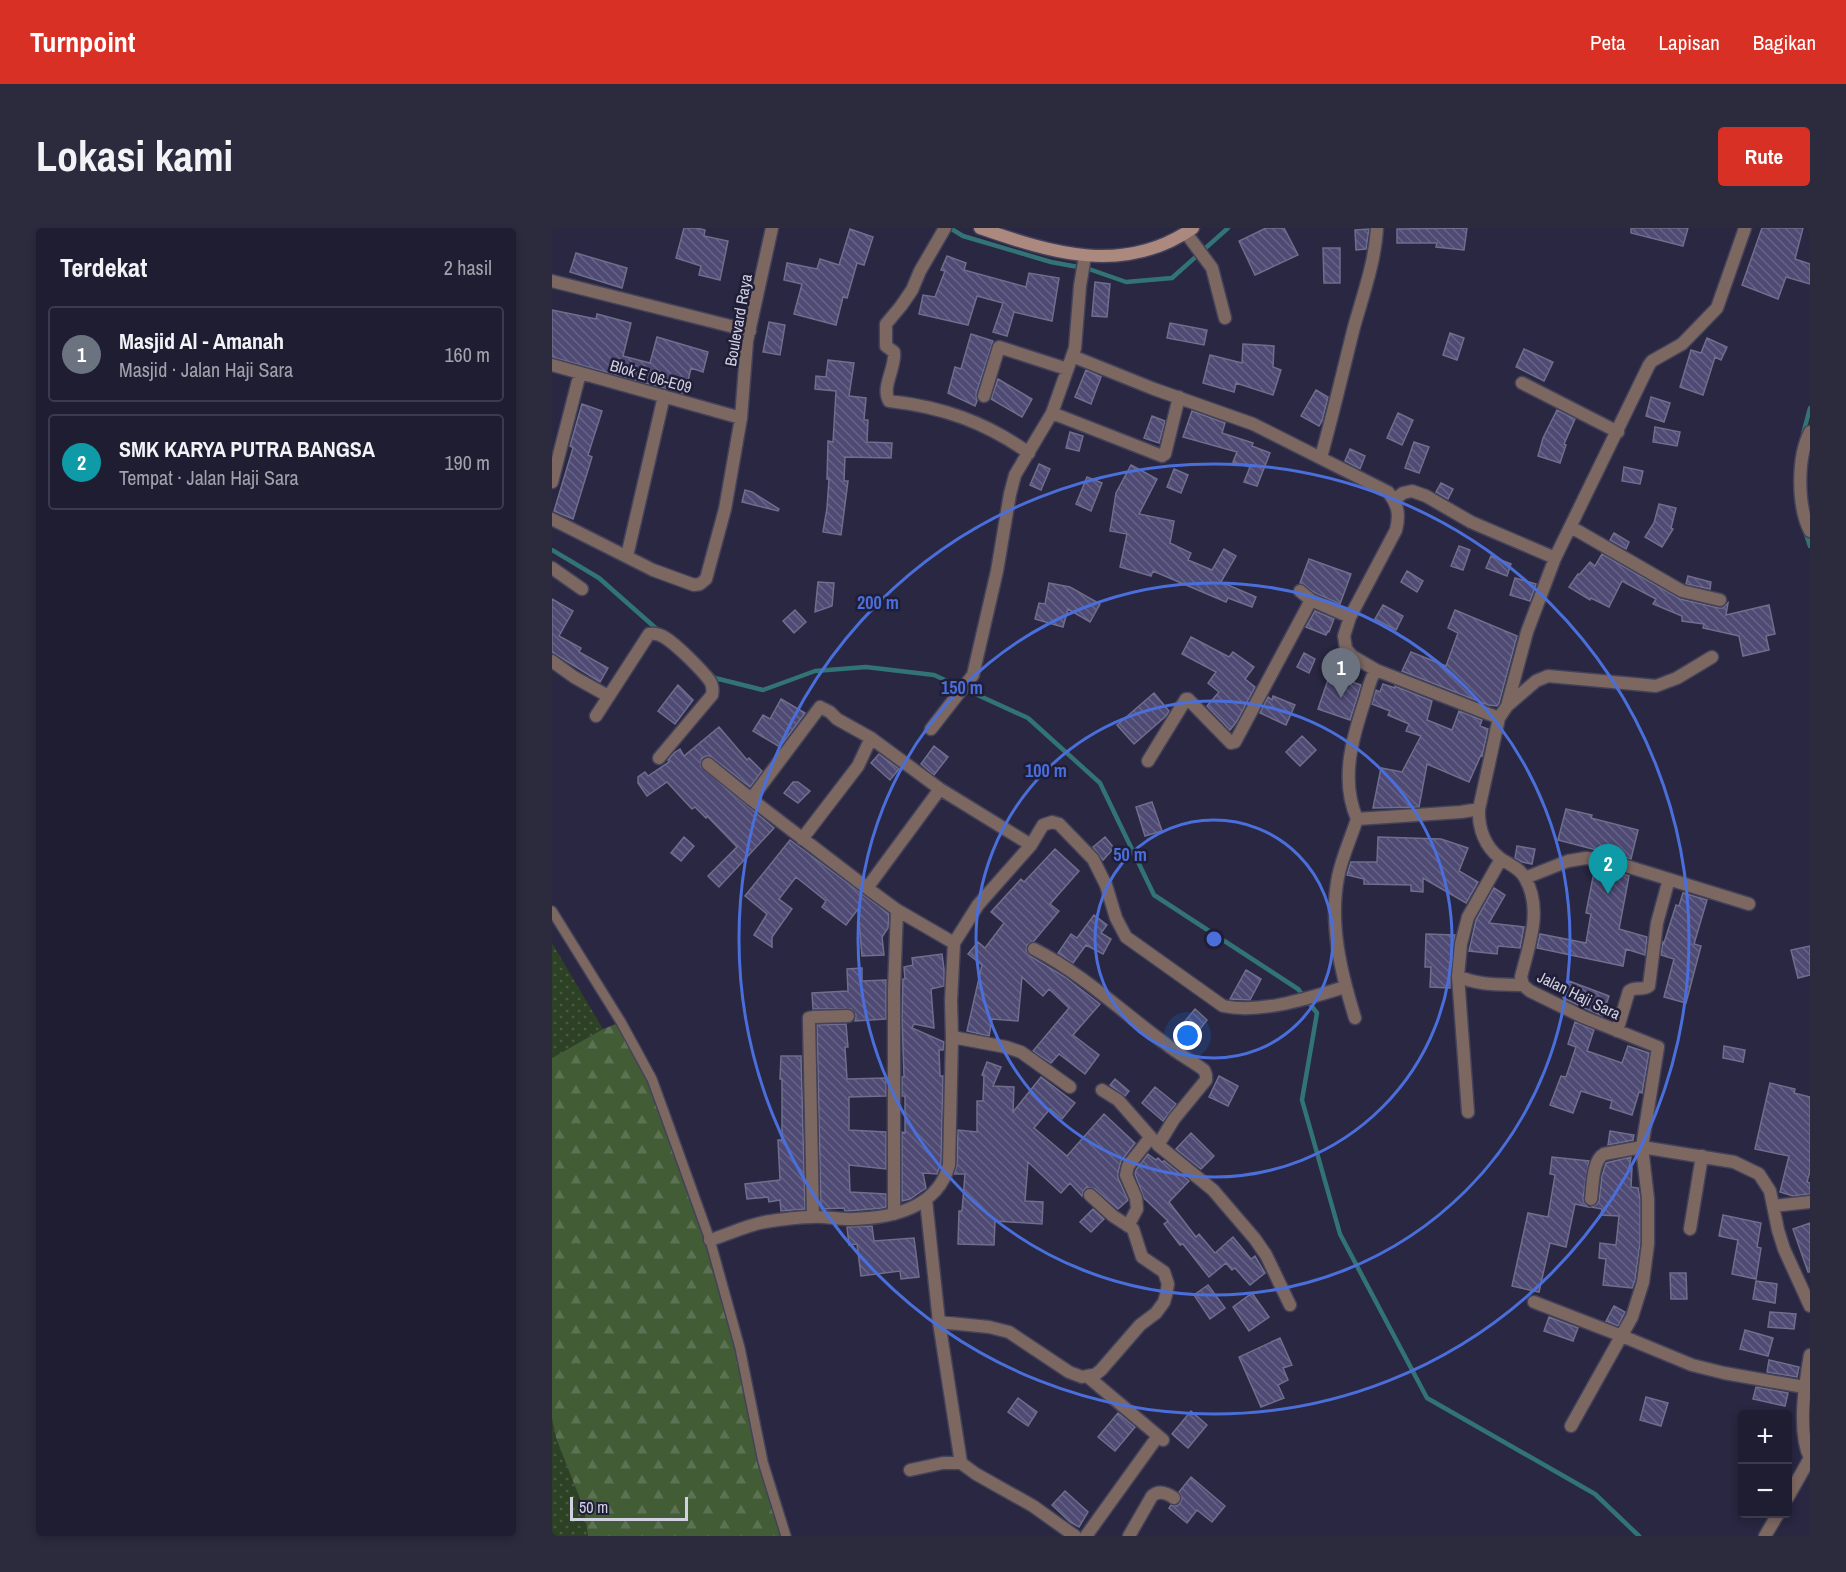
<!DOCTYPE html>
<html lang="id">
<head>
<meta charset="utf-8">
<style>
  :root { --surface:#1f1d31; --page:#2c2a3d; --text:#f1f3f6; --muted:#a1a2ab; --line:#3c3b4d; --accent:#d93025 }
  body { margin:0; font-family:"Archivo Narrow",sans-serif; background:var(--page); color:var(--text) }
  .controls { position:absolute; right:18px; bottom:18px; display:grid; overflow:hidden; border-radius:6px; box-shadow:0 3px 9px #0003 }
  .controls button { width:54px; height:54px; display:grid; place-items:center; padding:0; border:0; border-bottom:2px solid var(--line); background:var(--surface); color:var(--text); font:30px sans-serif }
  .scale { position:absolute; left:18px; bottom:15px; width:118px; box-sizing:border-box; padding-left:6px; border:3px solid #d0d0e1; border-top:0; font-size:16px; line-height:21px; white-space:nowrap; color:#d0d0e1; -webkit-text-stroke:4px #201d37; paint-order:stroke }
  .you { position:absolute; left:636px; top:808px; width:21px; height:21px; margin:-15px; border:4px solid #fff; border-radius:50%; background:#1a73e8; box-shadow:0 0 0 9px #1a73e833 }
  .badge { display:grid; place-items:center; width:39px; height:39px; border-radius:50%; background:var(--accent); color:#fff; font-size:20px; font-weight:700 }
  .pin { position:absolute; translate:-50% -50px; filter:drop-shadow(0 2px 3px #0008) }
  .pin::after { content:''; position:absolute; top:32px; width:21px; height:18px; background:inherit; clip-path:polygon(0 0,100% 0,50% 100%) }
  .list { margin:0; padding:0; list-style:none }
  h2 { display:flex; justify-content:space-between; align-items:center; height:78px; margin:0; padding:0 24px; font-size:26px }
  h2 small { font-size:20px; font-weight:400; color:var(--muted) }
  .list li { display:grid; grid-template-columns:39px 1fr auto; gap:18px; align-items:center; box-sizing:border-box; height:96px; margin:0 12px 12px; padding:0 12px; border:2px solid var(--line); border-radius:6px }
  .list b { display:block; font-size:22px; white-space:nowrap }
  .list p { margin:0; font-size:20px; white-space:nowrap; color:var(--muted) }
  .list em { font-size:20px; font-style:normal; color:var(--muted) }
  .map { position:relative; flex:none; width:1258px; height:1308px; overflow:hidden; border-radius:6px }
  header { display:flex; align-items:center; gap:36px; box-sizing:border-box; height:84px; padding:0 30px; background:var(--accent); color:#fff }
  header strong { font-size:28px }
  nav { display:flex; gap:33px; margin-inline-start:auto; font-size:21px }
  .intro { display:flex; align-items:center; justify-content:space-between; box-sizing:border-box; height:144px; padding:0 36px }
  h1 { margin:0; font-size:42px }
  .button { padding:15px 27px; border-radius:6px; background:var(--accent); color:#fff; font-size:21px; font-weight:700 }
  main { display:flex; gap:36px; padding:0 36px }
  aside { flex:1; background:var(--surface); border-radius:6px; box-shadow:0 3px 9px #0003 }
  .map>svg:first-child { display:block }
</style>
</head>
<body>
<header>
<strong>Turnpoint</strong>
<nav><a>Peta</a><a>Lapisan</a><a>Bagikan</a></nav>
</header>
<div class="intro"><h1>Lokasi kami</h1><a class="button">Rute</a></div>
<main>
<aside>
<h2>Terdekat<small>2 hasil</small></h2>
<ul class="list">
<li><span class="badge" style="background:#6b7280">1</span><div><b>Masjid Al - Amanah</b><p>Masjid · Jalan Haji Sara</p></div><em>160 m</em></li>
<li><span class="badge" style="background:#0f9aa8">2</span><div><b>SMK KARYA PUTRA BANGSA</b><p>Tempat · Jalan Haji Sara</p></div><em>190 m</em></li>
</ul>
</aside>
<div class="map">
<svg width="1258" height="1308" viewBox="0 0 1258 1308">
  <defs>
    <pattern id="grass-dots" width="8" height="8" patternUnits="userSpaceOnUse" patternTransform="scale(1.5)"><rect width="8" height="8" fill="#2d4124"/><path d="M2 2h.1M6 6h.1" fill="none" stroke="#4a5b44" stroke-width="1.8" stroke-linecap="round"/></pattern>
    <pattern id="forest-firs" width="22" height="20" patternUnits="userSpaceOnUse" patternTransform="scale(1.5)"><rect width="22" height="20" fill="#425c36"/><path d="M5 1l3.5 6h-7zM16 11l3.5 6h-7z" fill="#5c7253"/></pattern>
    <pattern id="building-back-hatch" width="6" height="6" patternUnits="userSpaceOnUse" patternTransform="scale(1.5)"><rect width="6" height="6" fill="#4e4a73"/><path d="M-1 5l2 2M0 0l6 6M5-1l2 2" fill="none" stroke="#666387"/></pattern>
  </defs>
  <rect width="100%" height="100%" fill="#292741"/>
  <path fill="url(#grass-dots)" d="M0,715l51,86 -51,29z
    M0,1191l4,19 28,71 4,27h-36z"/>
  <path fill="url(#forest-firs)" d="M69,794l31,57 58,161 53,222 23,74h-198l-4,-27 -28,-71 -4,-19v-361l51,-29z"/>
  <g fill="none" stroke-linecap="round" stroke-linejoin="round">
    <path stroke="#327476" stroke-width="4.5" d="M398,0l13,8 88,26 38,7 37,13 46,-4 56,-50
      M1251,206l7,-26
      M1253,303l5,15
      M0,322l47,28 60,53
      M158,445l5,5 48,12 52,-19 51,-4 68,8 94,43 72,65 54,112 144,94 19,24 -15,87 38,134 87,164 168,96 44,42"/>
  </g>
  <path fill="url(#building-back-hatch)" stroke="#6f6e8c" stroke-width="1.5" d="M132,0h13l8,2 -1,6 24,5 -8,39 -21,-5 2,-9 -25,-8z
    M714,0h18l14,27 -43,20 -16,-34z
    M915,0l-3,22 -28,-3 1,-4h-40v-14z
    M1079,0h57l-5,18 -52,-13z
    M1210,0h41l-8,31 15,5v20l-24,-7 -8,22 -36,-14z
    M298,1l23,8 -9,28 -7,-2 -10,35 -4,-1 -7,28 -42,-11 8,-30 -18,-4 3,-17 30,6 3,-10 19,6z
    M817,1l-3,20 -10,1 -1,-20z
    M771,20h17v35h-16z
    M24,25l51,15 -5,20 -52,-16z
    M395,28l19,7 -2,7 62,17 3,-14 30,5 -7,43 -38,-9 -7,24 -14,-4 10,-29 -26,-7 -9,29 -49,-11 4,-19 12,2 10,-26 -4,-1z
    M543,54l15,2 -3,33 -15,-1z
    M0,82l44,9 1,-5 34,9 -8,33 27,7 7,-26 51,15 -5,20 -12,-4 -6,26 -133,-37z
    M217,94l16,3 -5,30 -17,-3z
    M618,95l37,7 -3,15 -37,-7z
    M898,105l14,5 -7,22 -14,-5z
    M419,106l22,7 -17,53 1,7 -2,5 -27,-13 7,-26 6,2z
    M1155,110l20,9 -6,13 -6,-3 -12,38 -23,-8 11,-37 10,3z
    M691,116l31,2 -1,21 8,3 -8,25 -37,-12 -2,9 -31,-9 7,-28 32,8z
    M972,121l29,13 -9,19 -28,-14z
    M276,132l26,3 -5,33 17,2 -2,22h4l-1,22 25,1 -1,15 -46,-1 -1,24h4l-7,54 -18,-3 4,-24 2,-29h-2l1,-38 5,1 3,-51 -21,-2 1,-13 10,1z
    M534,142l15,7 -10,27 -16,-7z
    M446,151l34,20 -10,18 -31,-18z
    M764,162l12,7 -6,24 -3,5 -18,-10z
    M1099,169l19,6 -6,19 -18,-6z
    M30,176l20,7 -14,44 4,2 -19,62 -19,-8 19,-63 -3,-2z
    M1005,182l18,9 -11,25 2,1 -6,18 -22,-7 5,-18z
    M640,183l33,12 -3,10 31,10 -1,3 18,7 -13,33 -13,-4 6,-15 -17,-5 4,-10 -54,-15z
    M846,185l15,7 -11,25 -15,-7z
    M600,188l13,5 -6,22 -15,-5z
    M1103,199l25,5 -3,14 -24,-4z
    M518,204l13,4 -4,15 -13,-3z
    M862,214l15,5 -10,26 -14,-5z
    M798,221l15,7 -5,13 -15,-8z
    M487,236l11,5 -9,21 -11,-5z
    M579,237l26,14 -18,35 35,7 -4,22 21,10 -3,7 24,10 12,-21 12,7 -15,26 35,15 -4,10 -24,-9 -2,4 -73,-31 -2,5 -31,-9 7,-33 -17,-3 6,-38z
    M1072,239l19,4 -3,13 -18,-3z
    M622,241l14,6 -7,18 -14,-6z
    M535,249l15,6 -11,28 -15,-7z
    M889,255l12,6 -5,10 -12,-7z
    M193,262l7,2 27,17 -1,2 -36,-9z
    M1107,276l17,4 -5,20 2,1 -11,18 -17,-10 9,-14z
    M1062,305l15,9 -3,7 -16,-9z
    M907,318l11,4 -7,20 -12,-4z
    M1050,326l78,45 39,9h4l5,-5 -2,12 43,-10 6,29 -9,2 3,14 -26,6 -4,-20 -36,-8 1,-4 -22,-3v-5l-29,-12 3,-5 -34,-18 -13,26 -18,-9 -1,2 -21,-13 9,-13 1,1 11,-13 5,4z
    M939,328l20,8 -4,12 -21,-8z
    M757,331l42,15 -11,30 -23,-10 -17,-11z
    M855,343l16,10 -6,11 -16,-10z
    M1136,348l23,6 -1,7 -24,-5z
    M963,350l21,6 -6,17 -20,-6z
    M266,354l16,1 -2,23 -17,6z
    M497,355l21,4 30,17 -10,18 -22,-13 -5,18 -28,-8 4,-16 6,1z
    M0,371l21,12 -14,25 22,12 -2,4 29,16 -8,14 -48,-30z
    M831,377l20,11 -7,14 -21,-11z
    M243,382l11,12 -12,11 -11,-12z
    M903,382l62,26 -18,67 -2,3 -9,-1 -86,-34 9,-19 35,14 12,-33 -10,-5z
    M763,383l19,8 -5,13 -1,-1 -2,4 -20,-8z
    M639,409l38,20 4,-5 21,15 -9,12 10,8 -18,34 -7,9 -23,-24 12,-14 -11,-9 8,-11 -34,-18z
    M752,425l11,6 -6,14 -12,-6z
    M778,446l31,11 -11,35 -32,-11z
    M831,456l12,4v-2l37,15 -5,19 25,10 7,-19 23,9 -2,6 8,3 -6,27 -1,-1 -12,27 -42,-18 -8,43 -46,1 8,-40 21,4 19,-36 -15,-5 3,-7 -21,-9 2,-4 -18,-7 4,-14 4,2z
    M126,457l15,15 -18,24 -17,-13z
    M602,465l15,18 -3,5 -32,28 -17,-19z
    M721,468l22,9 -9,20 -26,-12 8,-16 4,3z
    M229,471l24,14 -25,34 -27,-16 10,-16 7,4z
    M167,499l28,33 2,-2 13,13 -12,16 -40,-31h-4l-5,3v8l73,61 -55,59 -11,-11 29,-29 -30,-31 -1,2 -11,-11 -3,2 -25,-27 -20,14 -9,-13v-6l7,-5 3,4 21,-14 -1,-2 6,-7 6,-4 4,7z
    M750,508l14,14 -16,16 -14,-14z
    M382,518l14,11 -14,18 -13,-11z
    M327,526l20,15 -9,11 -19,-17z
    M241,554h5l12,9 -12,12 -14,-10z
    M600,574l10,29 -17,5 -9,-29z
    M1014,581l26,6 -1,3 47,12 -7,29 -73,-19z
    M132,609l10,9 -13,15 -10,-8z
    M553,609l9,11 -11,12 -10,-13z
    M826,609l63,2 27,9 -9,23 19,11 -12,21 -43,-25v14l-12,-1v-6l-47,-1v-5l-17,-4 4,-13h26z
    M238,612l99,74 -1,14 -6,9 2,18 -22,1 -4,-47 -12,16 -24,-18 4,-6 -30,-24 -17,22 13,10 -20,28v10l-18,-12 13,-21 -22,-18z
    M965,618l18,3 -3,15 -10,-2 -7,-4z
    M503,621l24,22 -29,33 9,7 -25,30 -7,4 -1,5 4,6 35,21 35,27 -27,31 26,20 -14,19 -26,-20 -8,9 -18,-12 36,-43 -20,-19 -6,7 -21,-19 -4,44 -26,-2 -3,17 -22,-5 15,-66 -14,-11 10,-12 7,6 19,-25 -13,-11 30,-33 3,3z
    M1043,639l13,2 21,7 -10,53 28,8 -2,18 -19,-6 -3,17 -86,-18 3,-14 46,9 5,-29 -5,-1z
    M942,660l11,7 -16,28 35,4 -4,21 -22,-2 -1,8 -28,-3 7,-31z
    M1131,665l24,7 -13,44 7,2 -15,57 -22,-6 10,-38 -13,-4 2,-13 1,1 12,-38 3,1z
    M542,687l13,10 -6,8 10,6 -8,15 -17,-9 -13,18 -15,-10 13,-19 6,4z
    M874,706l29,1 -5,40v13l-20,-1 1,-20h-6z
    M1258,718v29l-12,3 -7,-28z
    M390,726l2,15v17l-13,3 3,39 -20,-4 -2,4 32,14 -1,8h-4l1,26h3l-2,87 -4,11 -14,-1 3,15 -16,11 -8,2v-69l3,1v-37h-3v-19h2l-2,-59 1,-39h2l-1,-12 9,-2 -1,-7z
    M310,740v13l24,-1v39l-31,2 1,-6 -5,-6h-38l-1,-16 36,-2 -1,-22z
    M694,742l15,9 -11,21 -20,-1z
    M1017,753l40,15 -7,20 -39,-18z
    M643,781l12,11 -18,23 -13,-11z
    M1023,794l19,8 -7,21 35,12 6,-17 21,7 -7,40 -3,-1 -7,23 -22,-7 2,-7 -31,-10 -8,22 -23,-8 11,-29 5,1 10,-30 -8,-3z
    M294,796l2,23h-3l2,32 39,-1v18l-37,1v33l37,2v37l-37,-4 1,27 36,2v13l-4,1 -34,3h-3l-1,-3 -23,1 -4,-184z
    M1172,818l21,4 -2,12 -20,-4z
    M229,828h20l4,153 -24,2 -1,-11 -11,2 -1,-5 -21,2 -2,-15 35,-4 -2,-40h4v-61h-2z
    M435,834l14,5 -8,19 21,1 -1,25 28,-35 34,26 -13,16 -12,-10 -16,19 33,28 37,-42 31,29 -14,18 -3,12v5l10,22 -10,9 -23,-20 -8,-2 -3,3 -2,6 -12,-13 -9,10 -33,-31 -3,39 18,1 -1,22 -47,-3 -1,24 -36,-1 1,-33h3l3,-37h-11l3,-9 1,-35 19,2v-31h6l1,-25 -2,-1z
    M667,848l19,10 -10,20 -19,-9z
    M563,851l14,12 -4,5 -15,-11z
    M1218,855l25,6 -1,4 16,4v74l-3,11 3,1v11l-17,2 -13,-4 9,-36 -34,-7z
    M603,859l21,17 -13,17 -21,-18z
    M1058,903l24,4 -1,5 -25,5z
    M639,905l23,23 -13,13 -25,-20z
    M596,926l8,6 2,-2 4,4 2,-1 25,20 -20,21 27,35 3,-3 16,19 18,-16 18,22 4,-3 10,17 -15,12 -15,-17 -3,2 -6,-7 -17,14 -26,-33 -3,1 -16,-21 4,-3 -24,-23 -9,-24 1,-4z
    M1000,929l37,4 -6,37 1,5 4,4 -13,-3 -9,43 -16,-4 -11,49 -27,-6 16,-73 20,4 7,-42 -5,-1z
    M1079,929l-2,11h3l-1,19 7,1 2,11v44l-5,37 -3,8 -29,-3 3,-26 -7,-1 1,-15 16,2 3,-29 -18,-1 1,-6 -11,-2 6,-3 2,-3 3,-25 4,-13z
    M541,981l11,10 -13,13 -11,-10z
    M1171,987l38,8 -4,24 4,1 -5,31 -24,-5 6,-34 -19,-4z
    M1258,995v49h-2l-15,-43z
    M320,998l2,15 40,-3 5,39 -18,2 -1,-8 -39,5 -4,-32 -8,1 -2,-18z
    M1118,1045h16l1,26h-16z
    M1204,1053l21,3 -2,19 -22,-4z
    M656,1057l17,23 -15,11 -16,-24z
    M700,1065l17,24 -20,14 -16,-24z
    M1062,1078l11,6 -7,14 -12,-5z
    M1218,1084l26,2 -2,15 -26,-2z
    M997,1089l29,11 -5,13 -29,-10z
    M1193,1102l28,8 -5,18 -28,-7z
    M728,1110l12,27 -9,3 5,12 -10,5 6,13 -23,9 -22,-50z
    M1217,1132l30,7 -2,10 -30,-5z
    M1204,1159l32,6 -3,13 -32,-7z
    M1094,1169l22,6 -7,23 -21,-6z
    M466,1170l19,14 -9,14 -20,-14z
    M639,1183l16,14 -19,23 -16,-14z
    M566,1185l17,14 -20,24 -17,-14z
    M639,1249l34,29 -13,16 -15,-12 -10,13 -18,-15 2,-3 6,1 3,-3 2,-5 -3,-6z
    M513,1263l23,21 -9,15 -9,-5 -18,-17z"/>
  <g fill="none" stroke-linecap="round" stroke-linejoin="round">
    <g stroke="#44425b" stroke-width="12">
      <path id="service" d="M0,683l69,111 31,57 16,44 42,117 30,108 23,114 23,74"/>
    </g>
    <g stroke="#44425b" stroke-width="15">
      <path id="minor" d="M393,0l-25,43 -8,19 -11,16 -15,18v22l8,6c2,16 -13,35 -5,49 54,6 96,21 140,52
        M634,5l26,35 13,50
        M0,53l198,50
        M520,128l82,33 99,35 135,68c10,13 12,22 8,38l-46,87 -6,19 2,13 6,7 24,14 123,48 -20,91
        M0,137l189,53
        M970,155l96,49
        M432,168l15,-49 68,22
        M500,185l110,43 3,-2 14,-57
        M1258,204c-13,25 -13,74 0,99
        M769,229c12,-43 22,-86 33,-130 9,-32 21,-65 23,-99
        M0,254l28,-109
        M842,272l9,-7 9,-2 14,5 45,26 84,36
        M0,291l101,51 41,15 6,-1 6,-5 19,-70 16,-91 6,-77 25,-113
        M1019,299l104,60 7,4 38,9
        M75,328l37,-160
        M0,340l30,21
        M748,363l11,9 39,17
        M0,433l22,16 34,19
        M955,478l29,-25 12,-5 108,10 21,-8 35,-21
        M44,488l53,-82c6,-1 10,0 15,3 12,7 38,33 46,44 3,5 3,9 2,14l-53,63
        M947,490l8,-12 20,-74 28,-74 94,-193 3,-4 30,-17 35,-36 28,-80
        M379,501l42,-54 24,-104 13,-77 5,-19 37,-62 23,-65 5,-62 5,-30
        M596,533l38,-62h2l43,44 4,-1 76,-142
        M156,536l43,35 116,89 30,22 57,33
        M199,571l69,-92 10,5 7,7 34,19 69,51 91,56
        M805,591l104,-7 18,-3c-1,19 6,38 21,49 8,6 20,10 25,20 18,31 4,67 -4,99l2,8 7,6 53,26 75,30 -16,100 6,52v45l-5,38 -11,35 -61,109
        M805,591c-17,-39 -5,-80 8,-119 3,-10 5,-22 11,-30
        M250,611l56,-73 13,-28
        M949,631l-33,58 -7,27 -3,32c21,10 43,8 65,9
        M973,650l43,-17 18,-3 24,3 139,43
        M315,660l73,-99
        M482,721c49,25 88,63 132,95 12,10 26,17 38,26l2,5v5l-32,39 -16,26 55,45 42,49 11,16 24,50
        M906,748l10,136
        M803,790c-14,-45 -26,-94 -17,-141 4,-20 13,-39 19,-58
        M1065,803l12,-40c6,-5 14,0 20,-5l8,-63 12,-44
        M400,809l54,10 15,5 49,35
        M550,862l16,10 37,42
        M1039,971c2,-13 1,-38 13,-45l38,-7 92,15 25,12 11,17 8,39 6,19 26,57
        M374,972l13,122 22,141 15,11 57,32 42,30
        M1221,978l37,-4
        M342,986v-225l3,-79
        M261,989l-4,-196v-3l5,-1 34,-1
        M576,998l9,-17 -1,-11 -10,-23 2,-9 22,-28
        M1138,1001l12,-73
        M158,1012c20,-6 41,-17 61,-19 14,-2 28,-4 41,-4 14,-1 28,3 41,2 40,-1 85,-12 96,-54l3,-128 -1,-36 3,-58 24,-38 53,-60 12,-20 9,-3 7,2 34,35 13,26 10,33 10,19 97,69c38,8 86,-8 122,-19
        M982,1074l88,34 70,29 32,8 80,14
        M387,1094l50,5 20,5 60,40 13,5 14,-3 5,-4 39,-45 16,-12 8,-11 2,-7 2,-11 -4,-12 -22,-15 -9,-28 -20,-13 -23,-21
        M1258,1127c-5,28 -13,77 0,103
        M535,1148l76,64
        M358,1242l33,-7h18
        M1236,1269l22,-39
        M534,1308l72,-100
        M577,1308l23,-40c7,-6 15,-3 22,2
        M1213,1308l13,-22"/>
    </g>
    <g stroke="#44425b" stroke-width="15">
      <path id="secondary" d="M428,0c72,25 144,48 213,0"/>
    </g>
    <use href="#service" stroke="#7d6861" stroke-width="9"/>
    <use href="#minor" stroke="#7d6861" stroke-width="12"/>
    <use href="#secondary" stroke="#ac897f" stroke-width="12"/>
  </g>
  <g fill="none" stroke="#4a6eda" stroke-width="3">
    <circle cx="662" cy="711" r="119"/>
    <circle cx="662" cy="711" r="238"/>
    <circle cx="662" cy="711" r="356"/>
    <circle cx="662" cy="711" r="475"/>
  </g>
  <g text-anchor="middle" stroke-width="5" stroke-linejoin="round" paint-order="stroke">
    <g font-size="16" fill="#d0d0e1" stroke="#201d37">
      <text transform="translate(186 92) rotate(-80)" y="6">Boulevard Raya</text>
      <text transform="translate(99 148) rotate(16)" y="6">Blok E 06-E09</text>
      <text transform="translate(1027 767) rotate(26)" y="6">Jalan Haji Sara</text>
    </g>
  </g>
  <circle cx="662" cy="711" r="9" fill="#4a6eda" stroke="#201d37" stroke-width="3"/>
  <g font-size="18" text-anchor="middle" font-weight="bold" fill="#4a6eda" stroke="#201d37" stroke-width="5" stroke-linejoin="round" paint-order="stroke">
    <text x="326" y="381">200 m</text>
    <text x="410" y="466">150 m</text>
    <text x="494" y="549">100 m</text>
    <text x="578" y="633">50 m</text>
  </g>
</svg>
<div class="controls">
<button>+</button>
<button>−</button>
</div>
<div class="scale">50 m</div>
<div class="you"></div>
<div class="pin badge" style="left:789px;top:470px;background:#6b7280">1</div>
<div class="pin badge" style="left:1056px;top:666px;background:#0f9aa8">2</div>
</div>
</main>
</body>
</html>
